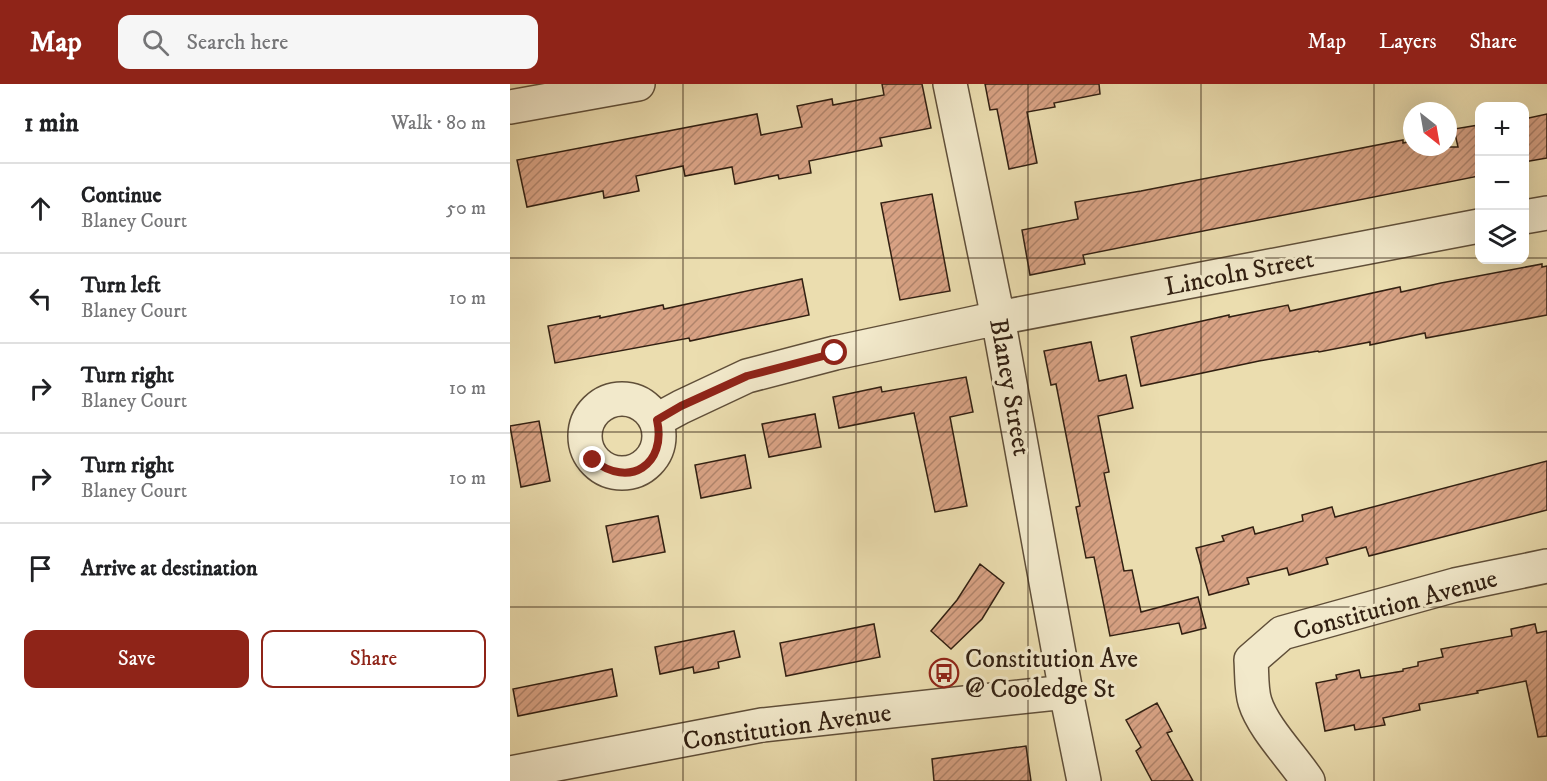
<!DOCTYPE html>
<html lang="en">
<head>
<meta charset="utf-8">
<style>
  :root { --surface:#fff; --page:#f6f6f6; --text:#202124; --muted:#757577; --line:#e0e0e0; --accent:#8f2418 }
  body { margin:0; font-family:"IM FELL DW Pica",serif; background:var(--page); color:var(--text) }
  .controls { position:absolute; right:18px; top:18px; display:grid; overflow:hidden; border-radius:12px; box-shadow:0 6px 24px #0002 }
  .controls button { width:54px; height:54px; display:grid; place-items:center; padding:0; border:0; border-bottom:2px solid var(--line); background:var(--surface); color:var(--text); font:30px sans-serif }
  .compass { position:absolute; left:893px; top:18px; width:54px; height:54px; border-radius:50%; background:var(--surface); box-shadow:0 6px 24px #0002; rotate:149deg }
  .stop { position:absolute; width:18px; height:18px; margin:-14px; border:4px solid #8f2418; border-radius:50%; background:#fff }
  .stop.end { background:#8f2418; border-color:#fff; box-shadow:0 2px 6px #0008 }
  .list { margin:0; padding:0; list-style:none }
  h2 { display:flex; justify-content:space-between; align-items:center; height:78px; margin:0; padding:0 24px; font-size:26px }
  h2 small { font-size:20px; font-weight:400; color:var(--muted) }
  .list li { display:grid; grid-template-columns:39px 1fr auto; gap:18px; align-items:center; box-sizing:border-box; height:90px; padding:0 24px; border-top:2px solid var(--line) }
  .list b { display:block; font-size:22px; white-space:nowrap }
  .list p { margin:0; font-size:20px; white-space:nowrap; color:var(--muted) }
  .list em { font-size:20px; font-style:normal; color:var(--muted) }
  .actions { display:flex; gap:12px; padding:18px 24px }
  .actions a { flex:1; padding:14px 0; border:2px solid var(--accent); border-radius:12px; text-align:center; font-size:21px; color:var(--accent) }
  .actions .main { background:var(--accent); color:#fff }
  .icon { flex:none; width:33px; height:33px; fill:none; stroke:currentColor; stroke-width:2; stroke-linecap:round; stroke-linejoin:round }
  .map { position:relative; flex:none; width:1037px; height:697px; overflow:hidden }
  header { display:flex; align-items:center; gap:36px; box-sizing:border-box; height:84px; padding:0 30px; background:var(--accent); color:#fff }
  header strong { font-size:28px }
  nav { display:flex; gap:33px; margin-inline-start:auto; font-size:21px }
  .search { width:420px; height:54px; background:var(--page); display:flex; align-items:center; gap:15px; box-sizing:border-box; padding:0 21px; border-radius:12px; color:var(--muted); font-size:22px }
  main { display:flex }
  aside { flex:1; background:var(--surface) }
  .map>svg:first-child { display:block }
</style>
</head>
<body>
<header>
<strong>Map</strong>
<div class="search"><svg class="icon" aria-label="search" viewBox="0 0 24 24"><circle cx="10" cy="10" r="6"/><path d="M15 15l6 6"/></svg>Search here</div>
<nav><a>Map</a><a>Layers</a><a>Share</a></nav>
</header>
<main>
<aside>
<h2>1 min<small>Walk · 80 m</small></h2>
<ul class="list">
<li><svg class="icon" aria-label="ahead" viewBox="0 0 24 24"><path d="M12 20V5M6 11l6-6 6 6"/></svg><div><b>Continue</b><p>Blaney Court</p></div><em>50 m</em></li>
<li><svg class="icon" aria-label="left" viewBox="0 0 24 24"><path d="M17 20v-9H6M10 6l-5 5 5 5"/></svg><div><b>Turn left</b><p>Blaney Court</p></div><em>10 m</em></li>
<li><svg class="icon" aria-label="right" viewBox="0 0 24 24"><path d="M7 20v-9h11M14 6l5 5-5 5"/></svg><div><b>Turn right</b><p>Blaney Court</p></div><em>10 m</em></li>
<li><svg class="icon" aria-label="right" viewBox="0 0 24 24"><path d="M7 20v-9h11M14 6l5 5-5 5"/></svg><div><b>Turn right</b><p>Blaney Court</p></div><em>10 m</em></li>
<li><svg class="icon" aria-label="arrive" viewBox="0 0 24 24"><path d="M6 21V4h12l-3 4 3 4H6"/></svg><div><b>Arrive at destination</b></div></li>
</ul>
<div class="actions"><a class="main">Save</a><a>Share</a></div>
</aside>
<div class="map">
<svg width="1037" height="697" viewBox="0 0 1037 697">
  <defs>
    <pattern id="building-hatch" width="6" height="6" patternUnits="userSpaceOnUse" patternTransform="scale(1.5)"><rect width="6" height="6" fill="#d8a284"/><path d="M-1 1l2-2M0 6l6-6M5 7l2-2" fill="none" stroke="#b0846b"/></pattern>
  </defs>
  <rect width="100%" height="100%" fill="#ebddaf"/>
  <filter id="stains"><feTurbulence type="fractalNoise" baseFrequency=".00333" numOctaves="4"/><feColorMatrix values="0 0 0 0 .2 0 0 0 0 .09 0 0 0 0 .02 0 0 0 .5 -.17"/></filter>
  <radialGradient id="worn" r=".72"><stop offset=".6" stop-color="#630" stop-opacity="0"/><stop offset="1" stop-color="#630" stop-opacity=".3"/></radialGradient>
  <path fill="url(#building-hatch)" stroke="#322012" stroke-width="1.5" d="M372,0h40l9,44 -51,10 2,8 -73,15 2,12 -32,6 -1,-4 -43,9 -3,-17 -47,9 -2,-10 -47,10 3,15 -35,7 -1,-7 -76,16 -10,-47 240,-46 4,21 41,-8 -5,-21 35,-7 1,6 51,-10z
    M475,0h114l1,10 -46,9 1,4 -28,5 10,51 -28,6 -12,-60 -7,1z
    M1037,30v44l-23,4v-43z
    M969,41v51l-396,79 2,9 -55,11 -8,-45 56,-11 -3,-17 66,-11 262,-51v3l9,-2v6h46l-4,-18z
    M422,110l18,97 -50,9 -19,-97z
    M1032,180v3l5,-1v49l-121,23 -1,-5 -55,12v-3l-51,10 -1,-1 -59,10 -118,25 -10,-49 98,-22v2l59,-12 2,6 110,-24 1,5 40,-9z
    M292,195l7,36 -119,26 -1,-3 -134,25 -7,-37 52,-10v2l63,-13 1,4z
    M581,258l8,39 27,-6 7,33 -35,8 11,56 -5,1 20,98 8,-1 9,42 57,-15 8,31 -24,6 -3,-11 -69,13 -16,-79 -8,1 -10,-51 4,-1 -24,-122 -5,1 -7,-34z
    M456,293l7,35 -23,5 17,89 -32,6 -21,-99 -75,15 -6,-31 48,-10 1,5z
    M305,330l6,33 -52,10 -7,-33z
    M29,337l11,60 -29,6 -11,-61z
    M235,371l6,33 -50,10 -6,-33z
    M1037,377v49l-178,46 -3,-9 -40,11 2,6 -39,11 -2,-7 -40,10 2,6 -40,11 -13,-47 28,-7 -2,-5 31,-9 2,7 48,-13 -1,-6 30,-8 3,10z
    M148,432l7,36 -52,10 -7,-36z
    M470,480l24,19 -22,36 -31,30 -20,-18 26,-31z
    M364,540l6,33 -94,19 -6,-33z
    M1025,540l2,9 10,-2v105l-9,1 -12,-56 -49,10 1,2 -59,11 1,6 -37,8 2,7 -30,5 -1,-5 -29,6 -9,-48 21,-4 -1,-4 23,-5 2,8 42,-7v-2l15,-3v-4l25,-5 -2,-8 71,-13 -1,-7z
    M224,547l6,26 -22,5 1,6 -25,5 -1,-6 -33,7 -5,-27z
    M102,585l5,27 -99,20 -5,-27z
    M647,619l15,28 -5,2 26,48h-41l-16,-30 5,-4 -15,-27z
    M516,662l5,35h-97l-2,-22z"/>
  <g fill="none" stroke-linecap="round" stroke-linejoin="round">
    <g stroke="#604f39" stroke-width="36">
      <path id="minor" d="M440,0l48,234 68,374 18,89
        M0,23l128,-23
        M1014,133l23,-4
        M75 352a37 37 0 1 1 74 0a37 37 0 1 1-74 0Z
        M147,336l24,-13 66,-31 88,-23 163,-35 481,-92
        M0,689l252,-48 304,-33
        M798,697c-15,-23 -45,-53 -53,-79 -4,-12 -3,-29 -4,-42l31,-27 173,-48 92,-19"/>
    </g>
    <use href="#minor" stroke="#f2e9cb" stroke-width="33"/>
  </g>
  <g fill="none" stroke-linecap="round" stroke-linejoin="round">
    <path stroke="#8f2418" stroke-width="8" d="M83,376c36,29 74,5 64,-40l24,-14 66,-30 88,-23"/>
  </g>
  <path fill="none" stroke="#322012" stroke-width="1.5" stroke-opacity="0.55" d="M173,0v697M346,0v697M518,0v697M691,0v697M864,0v697M0,174h969M1014,174h23M0,348h1037M0,523h1037"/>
  <defs>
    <g id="bus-ring" transform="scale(1.5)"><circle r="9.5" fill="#f2e9cb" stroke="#8f2418" stroke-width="1.5"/><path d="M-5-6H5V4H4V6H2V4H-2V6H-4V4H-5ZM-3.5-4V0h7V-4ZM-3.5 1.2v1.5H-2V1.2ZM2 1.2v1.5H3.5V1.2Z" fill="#8f2418"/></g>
  </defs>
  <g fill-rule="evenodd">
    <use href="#bus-ring" x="434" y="589"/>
  </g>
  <g text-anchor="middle" stroke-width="6" stroke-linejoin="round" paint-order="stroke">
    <g font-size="26" fill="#322012" stroke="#f2e9cb">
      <text transform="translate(729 188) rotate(-11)" y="9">Lincoln Street</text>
      <text transform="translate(501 303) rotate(80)" y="9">Blaney Street</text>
      <text transform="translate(885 520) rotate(-15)" y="9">Constitution Avenue</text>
      <text transform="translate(277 642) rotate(-8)" y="9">Constitution Avenue</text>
    </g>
    <g font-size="26" fill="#322012" stroke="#f2e9cb" text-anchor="start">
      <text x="455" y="583">Constitution Ave<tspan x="455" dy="30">@ Cooledge St</tspan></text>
    </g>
  </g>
  <rect width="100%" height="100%" filter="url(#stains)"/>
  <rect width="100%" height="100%" fill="url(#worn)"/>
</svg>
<div class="controls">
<button>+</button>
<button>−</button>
<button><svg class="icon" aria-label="layers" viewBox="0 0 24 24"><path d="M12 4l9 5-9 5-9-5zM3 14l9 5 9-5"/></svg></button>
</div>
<svg class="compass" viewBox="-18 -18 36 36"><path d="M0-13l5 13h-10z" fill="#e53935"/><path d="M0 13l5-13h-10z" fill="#757577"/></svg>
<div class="stop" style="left:325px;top:269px"></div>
<div class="stop end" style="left:83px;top:376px"></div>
</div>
</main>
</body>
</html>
